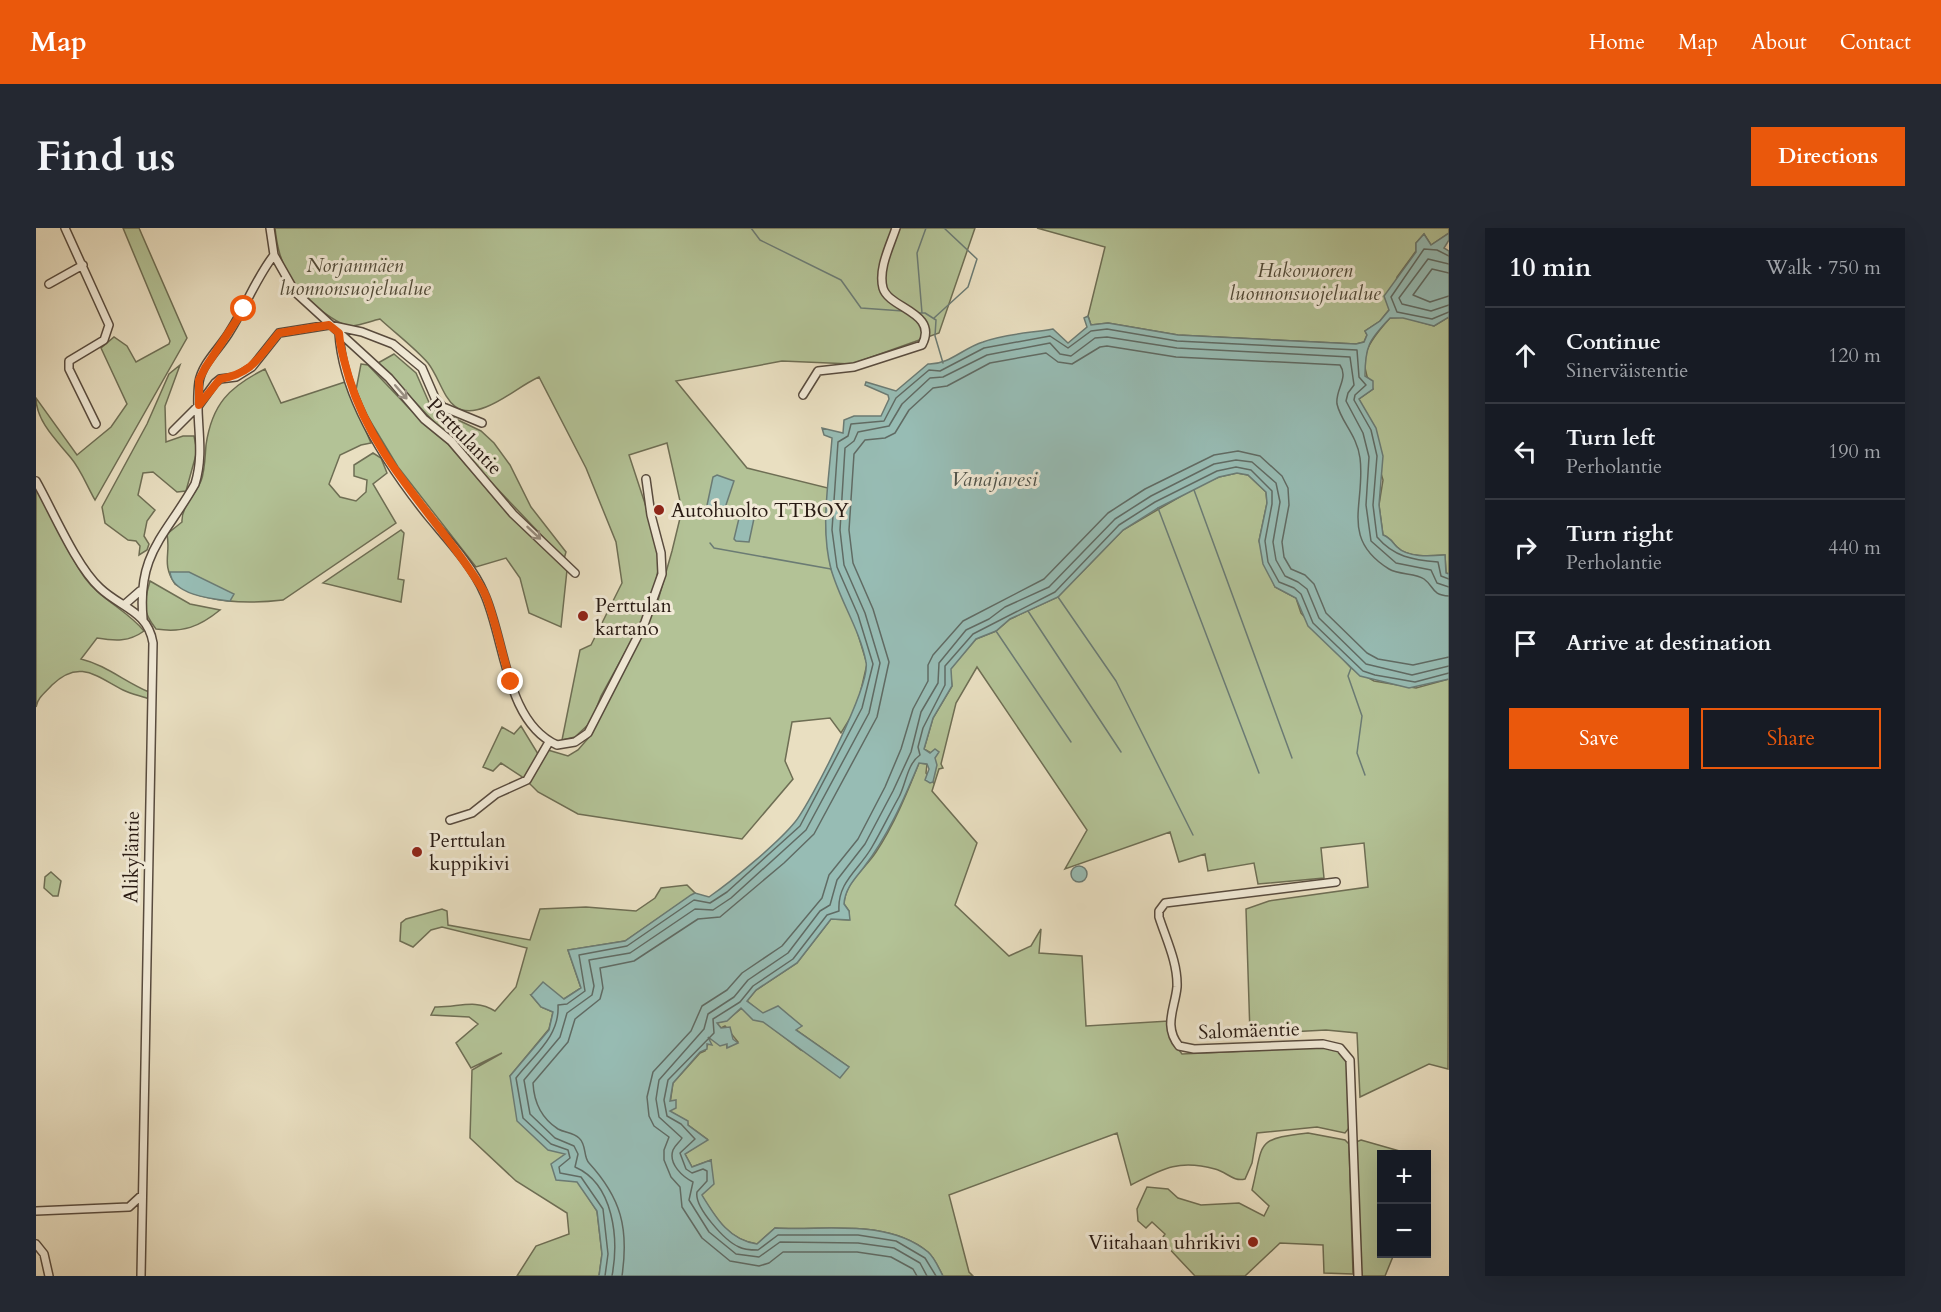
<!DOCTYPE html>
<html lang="en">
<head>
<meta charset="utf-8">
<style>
  :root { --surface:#171b24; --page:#242831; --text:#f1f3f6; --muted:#9ea1a6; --line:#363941; --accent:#ea580c }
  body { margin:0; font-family:Cardo,serif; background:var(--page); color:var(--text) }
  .controls { position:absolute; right:18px; bottom:18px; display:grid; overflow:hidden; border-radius:0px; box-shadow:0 6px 24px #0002 }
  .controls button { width:54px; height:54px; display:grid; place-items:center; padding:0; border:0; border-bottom:2px solid var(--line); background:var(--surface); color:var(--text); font:30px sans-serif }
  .stop { position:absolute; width:18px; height:18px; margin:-14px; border:4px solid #ea580c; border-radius:50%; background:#fff }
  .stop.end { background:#ea580c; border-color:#fff; box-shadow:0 2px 6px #0008 }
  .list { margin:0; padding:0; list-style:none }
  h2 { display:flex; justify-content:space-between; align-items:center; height:78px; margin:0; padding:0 24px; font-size:26px }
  h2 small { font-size:20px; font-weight:400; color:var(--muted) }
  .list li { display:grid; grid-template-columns:39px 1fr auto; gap:18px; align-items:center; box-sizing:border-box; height:96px; padding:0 24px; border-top:2px solid var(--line) }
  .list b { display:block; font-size:22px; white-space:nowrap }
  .list p { margin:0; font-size:20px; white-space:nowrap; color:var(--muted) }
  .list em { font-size:20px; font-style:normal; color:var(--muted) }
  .actions { display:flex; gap:12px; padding:18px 24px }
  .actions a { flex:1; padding:14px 0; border:2px solid var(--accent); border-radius:0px; text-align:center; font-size:21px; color:var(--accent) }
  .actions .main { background:var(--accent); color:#fff }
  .icon { flex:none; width:33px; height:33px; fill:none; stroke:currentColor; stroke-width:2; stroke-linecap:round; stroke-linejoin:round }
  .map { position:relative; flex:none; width:1413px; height:1048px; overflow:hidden; border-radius:0px }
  header { display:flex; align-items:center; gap:36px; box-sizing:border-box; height:84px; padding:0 30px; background:var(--accent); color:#fff }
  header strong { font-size:28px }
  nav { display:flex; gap:33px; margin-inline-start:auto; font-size:21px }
  .intro { display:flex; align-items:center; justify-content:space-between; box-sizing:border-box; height:144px; padding:0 36px }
  h1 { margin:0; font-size:42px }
  .button { padding:15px 27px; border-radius:0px; background:var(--accent); color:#fff; font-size:21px; font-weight:700 }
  main { display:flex; gap:36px; padding:0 36px }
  aside { flex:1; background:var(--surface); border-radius:0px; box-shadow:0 6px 24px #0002 }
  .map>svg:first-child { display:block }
</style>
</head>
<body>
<header>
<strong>Map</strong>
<nav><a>Home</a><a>Map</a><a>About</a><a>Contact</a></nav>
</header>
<div class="intro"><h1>Find us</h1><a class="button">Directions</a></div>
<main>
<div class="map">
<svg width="1413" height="1048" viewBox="0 0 1413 1048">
  <rect width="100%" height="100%" fill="#e9dfc1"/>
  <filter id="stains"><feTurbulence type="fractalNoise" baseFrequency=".00333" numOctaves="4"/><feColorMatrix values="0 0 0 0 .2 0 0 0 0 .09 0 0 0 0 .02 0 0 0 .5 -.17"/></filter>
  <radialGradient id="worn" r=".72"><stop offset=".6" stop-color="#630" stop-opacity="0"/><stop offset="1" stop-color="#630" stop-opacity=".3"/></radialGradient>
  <path fill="#b3c296" stroke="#6e6e54" stroke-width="1.5" d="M87,0h16l48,110 -92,162c-8,-14 -14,-30 -24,-42 -14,-17 -35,-37 -35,-60l41,57 34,-28 16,-23 -26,-56 13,-11 13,9 9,16 33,-18 1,-3z
    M239,0h700l-36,105 -87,31 -70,-3 -106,20 71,87 81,20 -2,43 5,38 22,49 14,46 -10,43 -16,26 -11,-15 -38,4 -7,39 8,18 -51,60 -164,-25 -40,-22 -14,-14 -23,-15 -8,8 -10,-4 19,-40 12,7 7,-8 17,28 3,-6 27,8 10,-6 12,-14 67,-132 15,-53 10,-41 -15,-67 -38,12 28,85 2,25 -4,21 -11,32 -43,78 -10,26 -16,15 -13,3 18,-90 11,-5 31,-62 -6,-41 -30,-74 -47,-91c-18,8 -34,23 -53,30 -40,16 -41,-22 -58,-44 -14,-16 -33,-30 -48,-44 -9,2 -19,6 -28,7 -10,0 -22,-9 -30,-15 -30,-24 -43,-43 -47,-83z
    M1001,0h412v5l-18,12 -7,-11 -8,9v8l-19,26 -8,33 -9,11 -15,10 2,4 -3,7 -8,2 -178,-9 -70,-12 -17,2 -3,-9 17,-69z
    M1367,89l31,9 15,-9v257l-3,-1 -1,-18c-14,1 -37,3 -48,-8 -5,-5 -6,-9 -14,-12l-4,-30 4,-25 -24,-81 14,-10c-18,-30 -4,-48 17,-71z
    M358,126l22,19 15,34 50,24 13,12 16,22 21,42 35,45 -2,7 -186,-196z
    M325,136l7,1 57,60 23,19 56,65 63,61 -6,57 -32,-14 -9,-35 -14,-20 -30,9 -78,-100 -32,-53 -10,-24z
    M144,137l-15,41 1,36 17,-6h11l3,15 -11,40 -9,1 -24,-20 -10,1 -5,22 17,15 -8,11 -3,15 5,8 -2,6 -8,5 1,-9 -4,-5 -8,-1 -23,-17 -3,-16 45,-83 22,-50z
    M229,141l16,34 64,-21 26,61 -10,2 -21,10 -11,29 11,13 16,4 10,-9 1,-12 -13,-4v-11l19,-12 8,5 6,15 -14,11 23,39 -113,77c-35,4 -77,4 -108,-16 -14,-21 -4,-29 -8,-50l15,-12c-1,-15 13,-27 19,-41 4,-10 4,-25 5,-36 6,-41 23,-58 59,-76z
    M1201,245l11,2 18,17 1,11 -8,38 16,46 21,11 5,15 50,55 23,13 42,7 33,-9 -1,390 -19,-5 -69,33 -3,-64 -31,-3 -76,4 -4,-125 23,-8 99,-14 -4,-44 -43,5 3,30 -66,6 -4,-21 -46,8 -3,-17 -26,8 -9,-30 -105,37 22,-39 -110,-163 -21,36 -15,61 2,4 -4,1 -7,22 45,52 -22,62 54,51 22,-10 10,-17 -2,24 43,3 4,70 83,-5 3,20 10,13 146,-7 13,5 7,9 1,67 -4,5 -28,-6 -60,6 -5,30 -7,16c-12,3 -18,-7 -30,-10 -37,-10 -53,0 -84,16l-14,-52 -168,62 20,77 4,4h-30c-4,-7 -8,-18 -15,-24 -42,-34 -103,-21 -153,-24l-18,16c-29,-4 -41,-26 -56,-49l10,-35 -19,7 -7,-13 22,-15 -19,-14 -1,-4 -18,-10 4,-28 27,-30 5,-2 4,-9 -1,-6 19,8v3l11,-5 -13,-16 -4,2 -4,-5 10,-3 15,-12 11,11 10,2 38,29 48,17 -54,-38 6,-3 -38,-12 -16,-13 9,-11 41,-27 34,-44 18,1v-9l-5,-7c1,-22 21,-35 32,-52 18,-27 31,-59 43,-89l8,1 -1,9 7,9 -2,-29 -7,-4 9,-31 19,-32 -2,-17 26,-30 20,-8 14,-12 48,-22 65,-67 77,-45 19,-8z
    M0,260c16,29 30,63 49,90 16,22 42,32 59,53 -15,11 -29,10 -47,7l-16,21c25,6 44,23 68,33v7c-8,-3 -18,-5 -26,-9 -27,-14 -44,-31 -71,-5 -7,8 -14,12 -16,22z
    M365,302l3,3 -6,46 6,1 -3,22 -78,-19z
    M114,353l40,23 30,6c-21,17 -37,23 -64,19 -15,-19 -12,-26 -6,-48z
    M15,644l10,9 -3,15h-5l-9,-8 1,-11z
    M651,657l8,8 -70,48 -57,9 13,38 -17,11 -33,-4 10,12 12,5 -4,17 -39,47 55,78 -2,4 34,53 5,43 -3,22h-82l19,-30 33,-12 -2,-21 -51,-32 -46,-43 2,-68 30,-17 -31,15 -15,-25 22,-19 -9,-7 -38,-2 4,-8c22,1 40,-9 60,4l21,-24 11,-39 -85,-21 -11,3 -18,17 -13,-6 1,-18 5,-4 36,-10 5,2 1,14 82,15 10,-31 46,-2 50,4 19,-13 6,-10z
    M1272,905l37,7 4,4 4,130 -29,-1 -1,-28 -43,-2 -35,33h-50l-34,-36 4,-6 -13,-12 -6,6 -8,-7 -1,-12 10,-22 21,2 10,9 23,7 38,-2 25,13 5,-10 -17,-16c12,-48 2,-51 56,-57z
    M1325,912l49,14h-28v100h12l-9,22h-24l-5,-134z"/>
  <path fill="#97bcb4" stroke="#6b7b74" stroke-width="1.5" d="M1413,5v7l-5,8 5,3v66l-15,9 -31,-8h-13c-21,22 -25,28 -25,58l8,5v8l-14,10 17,29 7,28 -4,49 4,30c8,3 9,7 14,12 11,11 34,9 48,8l1,18 3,1v105l-40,9 -49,-12 -52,-50 -12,-28 -21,-11 -12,-23 -4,-23 8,-38 -1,-11 -18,-17 -11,-2 -18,4 -61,31 -35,22 -65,67 -48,22 -14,12 -20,8 -25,30 1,17 -19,32 -9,31 6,4 5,-4 4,3 -4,6 2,7 -4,17 -3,1 -5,-3 4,-11 -2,-5 -8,-1c-15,36 -31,73 -55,104 -9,12 -19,21 -20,37l5,7 1,9 -19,-1 -34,44 -41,27 -9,11 16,12 15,-7 24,20 -6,4 53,37 -9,11 -77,-56 -10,-2 -12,-12 -14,13 -10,2 4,5 9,-1 3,12 5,4 -11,5v-4l-7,2 -12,-9 4,8 -5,-1v5l-7,3 -27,31 -3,18 6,-1v8l-6,3 18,10v4l20,15 -23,14 7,13 19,-7 3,24 -12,11c14,23 27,45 55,49l18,-16c50,3 111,-10 153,24 7,6 11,17 15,24h-344l3,-22 -5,-43 -20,-29 -21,-2 -5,-16 14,-10 -17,-4 -31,-29 -7,-45 39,-46 4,-18 -12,-5 -10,-12 12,-13 21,17 17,-11 -13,-38 57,-9 66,-46 4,-2 14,4c23,-16 69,-54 86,-75 16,-20 76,-137 71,-160 -6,-32 -26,-61 -35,-93 -11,-41 -2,-89 1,-131l-8,-3 -2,-7 21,5 1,-13 10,-4h27l8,-17 -1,-4 -23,-10 1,-3 30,9 32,-27c21,1 35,-16 55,-22 22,-8 47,-9 70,-13l15,14 19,-16 -3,-9 4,-2 3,9 17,-2 70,12 178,9 8,-2 3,-7 -2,-4 15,-10 9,-11 -5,-14 32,-44v-9l8,-9 7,11z
    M681,247l17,6 -10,30 -5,4 -13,-5 7,-33z
    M720,281l-7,33 -13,-1 -2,-2 6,-25z
    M134,344h19l45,22 -4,7c-18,-2 -58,-6 -60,-29z
    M1035 646a8 8 0 1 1 16 0a8 8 0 1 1-16 0Z"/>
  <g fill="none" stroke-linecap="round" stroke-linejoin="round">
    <path stroke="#606b64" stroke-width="1.5" d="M1413,28l-12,-6 -13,-1 -33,48 6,15 35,7 17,-7
      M1413,36l-21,-5 -29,39 3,6 29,7 18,-6
      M1413,45l-17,-4 -19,26 17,7 19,-6
      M569,1048l3,-22 -5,-45 -22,-32 -21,-4 -1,-6 11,-9 -2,-8 -17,-6 -28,-26 -7,-40c18,-23 44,-42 42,-73l9,-1 18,-13 -6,-36 48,-9 67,-46 16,3 17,-11 73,-66 62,-118 11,-44 -15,-49 -21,-48 -5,-37 6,-88 10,-6 3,-12 33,-3 12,-23 33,-28 11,1 44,-23 66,-12 18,12 23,-17 16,-2 70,12 180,9 2,27 7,8 -11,10 -1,5 17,30 6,26 -4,49 4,32c17,20 36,23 61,25l3,14 8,3
      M576,1048c7,-37 2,-92 -37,-109l3,-13 -4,-8 -19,-8 -25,-24 -6,-34 36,-43 7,-24 25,-18 2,-9 -5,-26 41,-7 65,-44 18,1 18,-12 75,-68 63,-117 11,-50 -15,-50 -21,-48 -4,-35 5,-82 9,-7 4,-9 31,-6 13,-22 28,-26 13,-1 44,-22 63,-12 10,11 11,2 24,-18 12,-1 70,11 173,9 4,28 -6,8 -2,8 17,32 6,24 -3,48 5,36 25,22 35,7 6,13 12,4
      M586,1048c7,-48 -1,-78 -33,-113 -6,-6 -2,-18 -10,-25 -6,-6 -14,-5 -21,-9 -17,-11 -24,-26 -25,-46l35,-41 7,-23 25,-20 3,-11 -3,-20 34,-7 64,-42 22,-2 64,-54 30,-29 63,-117 12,-55 -16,-53 -20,-46 -4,-33 5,-76 11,-14 20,-2 10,-5 14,-23 24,-22 14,-2 43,-23 56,-10 12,9 14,2 28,-17 7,-1 69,11 164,8c9,13 -5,25 -3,39 4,18 20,31 23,54 6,45 -21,80 29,111 10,6 27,4 35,10 11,8 7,16 25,17
      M881,1048l-4,-7 -22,-12 -34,-5h-74l-14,11 -10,3 -29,-5 -28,-23 -20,-31 -2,-20 -9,-10 -7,-17v-10l5,-13 -15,-11 -5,-10 -2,-19 6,-25 38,-41 11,-25 25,-16 15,-17 40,-27 40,-48 7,-23 29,-36 27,-52 16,-38 12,-40 15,-28v-16l5,-10 30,-34 81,-42 64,-66 37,-24 69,-34 24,-4 22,5 22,20 6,12 1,17 -7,37 2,15 7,12 14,6 9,9 12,29 41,40 11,6 35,6 36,-8
      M891,1048l-7,-13 -26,-15 -36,-5 -78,-1 -21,15 -23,-3 -27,-22 -20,-32 4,-18c-10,-5 -25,-18 -20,-32 2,-5 7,-8 9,-12l-23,-21 -3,-18 3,-19 45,-51 4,-15 26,-17 14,-17 40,-27 32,-42 10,-6 7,-25 28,-36 28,-53 18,-39 10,-40 17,-29 1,-20 27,-33 23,-11 16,-12 44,-20 66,-68 36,-23 63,-32 22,-4 16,2 24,21 4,19 -7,40 3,18 9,16 13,6 9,7 12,29 47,46 46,11 37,-9
      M900,1048l-11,-18 -29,-17 -38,-6h-80l-20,15c-5,0 -14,0 -19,-3 -14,-6 -45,-40 -42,-55l10,-11v-10l-4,-2 -11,4 -6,-4 -6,-16 15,-14 -14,-15 -14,-8 -3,-16 4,-20 46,-47 -1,-14 27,-17 13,-16 40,-27 34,-44 12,-4c-2,-29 20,-41 33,-64 10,-17 18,-34 27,-50 7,-13 8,-33 21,-42l-2,-8 5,-19 22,-43v-19l28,-32 82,-42 64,-67 36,-23 62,-31 19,-4 15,3 21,21v13l-7,37 3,21 11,20 15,6 7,6 12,29 50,48 12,4 40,7 34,-9"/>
    <path stroke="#6b7b74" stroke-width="1.5" d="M715,0l9,12 81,40 20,28 42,3
      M881,85h8l11,7 -1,16 8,27
      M886,85l-5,-60 9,-25
      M898,90l34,-31 9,-28 -33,-31
      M1158,262l98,268
      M1122,280l101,265
      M674,315l4,5 117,21
      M1022,369l58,84 77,154
      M992,383l93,141
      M960,403l75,111
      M1315,440l-3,8 14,40 -5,37 8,22"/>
    <g stroke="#584b3e" stroke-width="10">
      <path id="minor" d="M29,0l44,97 -5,15 -35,21v8l27,55
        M234,0l4,27 21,37 94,86 35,41 27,22 62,73 62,59
        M13,56l34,-19
        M303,105c4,66 49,133 89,183 19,23 44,49 56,77 21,45 21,129 73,152l18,-3 13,-9 57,-111 17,-48 -1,-21 -10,-38 -5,-36
        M767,167l15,-24 36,-4 68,-22c17,-33 -33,-36 -39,-57 -5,-19 7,-42 13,-60
        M137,203l26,-26 16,-22 5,-4 16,-2 16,-10 27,-34 50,-8 33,7 31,12 29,24 13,30 8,9 39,16
        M0,253c17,30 40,85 64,107 21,20 48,23 53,55l-12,633
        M88,377l16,-14
        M107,391c-6,-66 22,-82 52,-135 11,-35 -1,-67 4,-102 3,-19 22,-35 31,-51 16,-25 26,-53 44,-76
        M414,592l22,-7 24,-19 31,-14 22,-38
        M1300,654l-171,21 -6,8v6c7,22 19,46 18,70 -2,21 -14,39 2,59l15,3 129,-5 17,4 10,12 8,216
        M0,983l93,-4 13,-12
        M0,1016l8,10 5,22"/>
    </g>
    <use href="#minor" stroke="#f1ead7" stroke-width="7"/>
  </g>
  <defs><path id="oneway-shaft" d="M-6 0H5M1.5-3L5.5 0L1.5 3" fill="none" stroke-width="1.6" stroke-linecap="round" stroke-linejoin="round" transform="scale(1.5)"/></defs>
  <g stroke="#978c7f">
    <use href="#oneway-shaft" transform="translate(365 164) rotate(49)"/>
    <use href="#oneway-shaft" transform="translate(498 305) rotate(43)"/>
  </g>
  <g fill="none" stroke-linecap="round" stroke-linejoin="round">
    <path stroke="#ea580c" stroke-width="8" d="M208,81l-39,59 -6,12v25l21,-26c33,-6 39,-22 59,-46l50,-8 10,8c1,16 6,30 10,45 26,86 89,138 134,212 10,18 20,70 28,92"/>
  </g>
  <g fill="#8f2418" stroke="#f1ead7" stroke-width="2">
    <circle cx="623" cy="282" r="6"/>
    <circle cx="547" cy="388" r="6"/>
    <circle cx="381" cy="624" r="6"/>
    <circle cx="1217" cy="1014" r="6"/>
  </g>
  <g text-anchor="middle" stroke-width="6" stroke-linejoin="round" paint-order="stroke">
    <g font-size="20" font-style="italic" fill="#524c3a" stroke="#f1ead7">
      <text x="319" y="44">Norjanmäen<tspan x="319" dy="23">luonnonsuojelualue</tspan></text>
      <text x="1269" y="49">Hakovuoren<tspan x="1269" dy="23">luonnonsuojelualue</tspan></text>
    </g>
    <g font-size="20" fill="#281a13" stroke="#f1ead7">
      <text transform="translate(429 208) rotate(46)" y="7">Perttulantie</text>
      <text transform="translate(95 629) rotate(-89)" y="7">Alikyläntie</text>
      <text transform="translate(1213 802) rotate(-2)" y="7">Salomäentie</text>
    </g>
    <g font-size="20" fill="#281a13" stroke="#f1ead7" text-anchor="start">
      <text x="635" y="289">Autohuolto TTBOY</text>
      <text x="559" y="384">Perttulan<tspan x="559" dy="23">kartano</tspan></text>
      <text x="393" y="619">Perttulan<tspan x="393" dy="23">kuppikivi</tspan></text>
      <text x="1205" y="1021" text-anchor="end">Viitahaan uhrikivi</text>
    </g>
    <g font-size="21" font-style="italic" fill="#4f534b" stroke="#f1ead7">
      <text x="958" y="258">Vanajavesi</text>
    </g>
  </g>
  <rect width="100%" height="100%" filter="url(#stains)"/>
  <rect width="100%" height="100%" fill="url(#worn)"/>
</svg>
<div class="controls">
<button>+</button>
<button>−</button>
</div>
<div class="stop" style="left:208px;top:81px"></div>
<div class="stop end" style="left:475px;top:454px"></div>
</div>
<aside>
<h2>10 min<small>Walk · 750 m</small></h2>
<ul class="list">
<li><svg class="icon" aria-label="ahead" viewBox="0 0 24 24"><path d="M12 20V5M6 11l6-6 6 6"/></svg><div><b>Continue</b><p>Sinerväistentie</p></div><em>120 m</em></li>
<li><svg class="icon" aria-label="left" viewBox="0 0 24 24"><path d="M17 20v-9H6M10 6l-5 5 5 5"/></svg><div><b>Turn left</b><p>Perholantie</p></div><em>190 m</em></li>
<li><svg class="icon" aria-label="right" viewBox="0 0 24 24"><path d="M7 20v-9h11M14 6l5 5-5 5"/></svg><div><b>Turn right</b><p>Perholantie</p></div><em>440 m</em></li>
<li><svg class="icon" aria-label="arrive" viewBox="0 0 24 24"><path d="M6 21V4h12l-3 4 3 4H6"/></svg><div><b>Arrive at destination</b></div></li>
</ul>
<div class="actions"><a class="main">Save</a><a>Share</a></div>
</aside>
</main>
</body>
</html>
